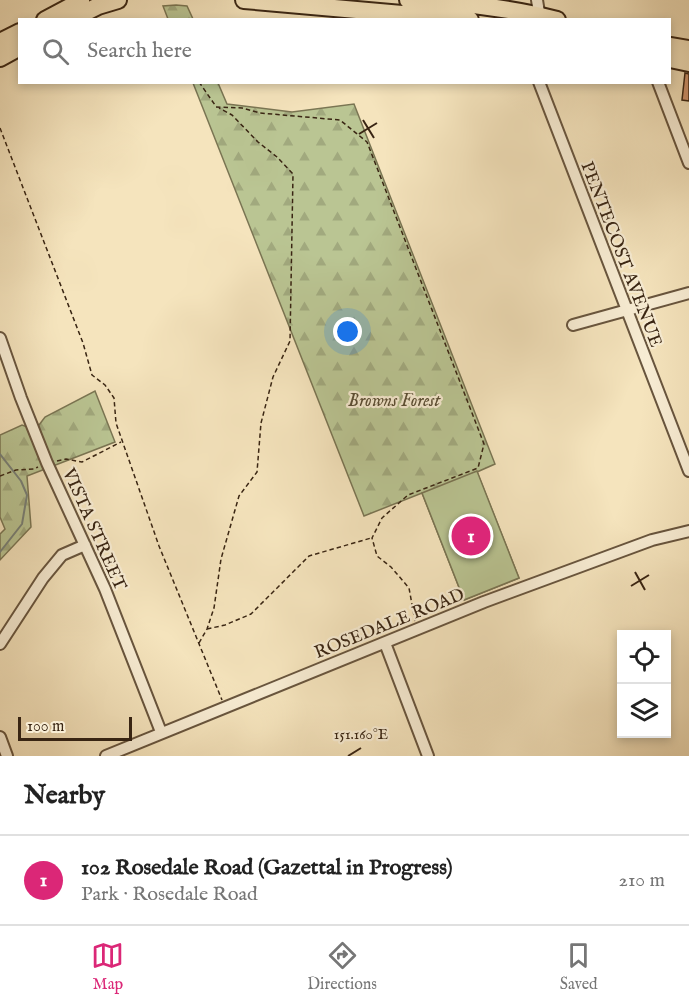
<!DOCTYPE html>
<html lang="en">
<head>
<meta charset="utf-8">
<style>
  :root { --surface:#fff; --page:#f2f2f2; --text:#222; --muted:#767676; --line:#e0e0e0; --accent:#db2777 }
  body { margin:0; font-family:"IM FELL English",serif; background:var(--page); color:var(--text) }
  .controls { position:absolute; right:18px; bottom:18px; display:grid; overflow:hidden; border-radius:0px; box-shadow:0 3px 9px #0003 }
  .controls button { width:54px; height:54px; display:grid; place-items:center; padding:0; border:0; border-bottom:2px solid var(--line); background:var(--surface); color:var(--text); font:30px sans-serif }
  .scale { position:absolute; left:18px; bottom:15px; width:114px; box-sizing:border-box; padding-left:6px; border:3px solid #392513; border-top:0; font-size:16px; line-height:21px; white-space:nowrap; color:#392513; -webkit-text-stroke:4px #f8edd4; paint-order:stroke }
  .you { position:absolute; left:348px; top:332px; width:21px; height:21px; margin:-15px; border:4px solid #fff; border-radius:50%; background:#1a73e8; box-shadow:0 0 0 9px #1a73e833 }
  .badge { display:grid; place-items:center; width:39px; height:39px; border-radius:50%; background:var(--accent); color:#fff; font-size:20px; font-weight:700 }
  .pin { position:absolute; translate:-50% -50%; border:3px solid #fff; box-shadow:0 2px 6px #0006 }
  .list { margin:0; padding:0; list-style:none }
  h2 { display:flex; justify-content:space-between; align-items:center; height:78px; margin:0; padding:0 24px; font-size:26px }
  h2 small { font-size:20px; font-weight:400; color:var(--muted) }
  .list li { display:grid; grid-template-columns:39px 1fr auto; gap:18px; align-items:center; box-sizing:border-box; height:90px; padding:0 24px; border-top:2px solid var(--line) }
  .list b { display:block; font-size:22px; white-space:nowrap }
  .list p { margin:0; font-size:20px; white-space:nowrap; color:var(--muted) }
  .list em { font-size:20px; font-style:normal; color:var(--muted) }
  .icon { flex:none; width:33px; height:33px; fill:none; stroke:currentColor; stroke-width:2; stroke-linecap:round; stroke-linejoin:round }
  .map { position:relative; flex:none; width:689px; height:756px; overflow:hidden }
  .search { position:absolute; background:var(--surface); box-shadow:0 3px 9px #0003; left:18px; right:18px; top:18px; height:66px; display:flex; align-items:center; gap:15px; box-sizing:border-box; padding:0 21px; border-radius:0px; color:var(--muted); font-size:22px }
  .sheet { height:168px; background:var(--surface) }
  nav { display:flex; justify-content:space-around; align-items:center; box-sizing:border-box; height:84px; border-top:2px solid var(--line); background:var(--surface); font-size:16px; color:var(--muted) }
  nav a { display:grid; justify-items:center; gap:3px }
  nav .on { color:var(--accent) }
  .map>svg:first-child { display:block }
</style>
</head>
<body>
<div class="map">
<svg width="689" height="756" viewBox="0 0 689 756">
  <defs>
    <pattern id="forest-firs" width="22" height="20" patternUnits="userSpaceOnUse" patternTransform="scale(1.5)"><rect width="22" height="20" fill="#bac593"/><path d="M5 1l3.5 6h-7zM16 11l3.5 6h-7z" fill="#a1a97e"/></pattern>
  </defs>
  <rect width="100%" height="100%" fill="#f5e4bd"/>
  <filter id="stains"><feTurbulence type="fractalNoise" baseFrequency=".00333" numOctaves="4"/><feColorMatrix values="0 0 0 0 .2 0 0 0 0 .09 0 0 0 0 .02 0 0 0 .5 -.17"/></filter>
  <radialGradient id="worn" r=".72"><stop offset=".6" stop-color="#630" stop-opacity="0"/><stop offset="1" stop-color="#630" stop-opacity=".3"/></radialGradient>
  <path fill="url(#forest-firs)" stroke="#7a7553" stroke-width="1.5" d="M176,5l11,1 6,13h-25l-5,-13z
    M193,83h25l9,21 65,8 62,-8 141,360 -18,8 42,106 -55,22 -42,-107 -58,23z
    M95,391l20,51 -88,34 4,51 -31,33v-26l5,-5 -5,-12v-82l22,-10 8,3 9,-3 6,-8z"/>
  <path fill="#bac593" stroke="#7a7553" stroke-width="1.5" d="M477,471l42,107 -55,22 -42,-107z"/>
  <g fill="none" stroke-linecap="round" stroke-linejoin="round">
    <path stroke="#778078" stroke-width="2" d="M0,454l21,27 6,14 -5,29 -22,28"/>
  </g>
  <path fill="#d1956e" stroke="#392513" stroke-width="1.5" d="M685,73l4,1v27l-7,-1z"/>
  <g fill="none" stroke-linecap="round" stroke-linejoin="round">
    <g stroke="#68553e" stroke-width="14">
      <path id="minor" d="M537,0l3,19
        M539,82l150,389
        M658,82l31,81
        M573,325l116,-32
        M0,338l21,60 26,65 58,126 56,143
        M385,643l43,113
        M0,644l43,-66 19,-23 23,-10
        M0,737l7,19
        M106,756l378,-154 168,-62 37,-9"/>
    </g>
    <g stroke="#392513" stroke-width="20">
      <path id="highway" d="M244,0l226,20
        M408,0c50,3 100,7 149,20
        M45,20l36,-19
        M70,20l28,-14 20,-6
        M0,42l20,-10
        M670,46l19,3
        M0,58l20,-11
        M670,59l19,4"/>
    </g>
    <path stroke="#392513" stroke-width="1.5" stroke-dasharray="4.5 3" stroke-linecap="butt" d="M199,82l16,23
      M216,107l26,1 18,5 80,7 27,22 117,302 -6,24 -70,27 -26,23 -10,20 5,18 14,11 18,21 6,33
      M0,128l83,215 9,32 13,10 9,13 2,25 43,123 63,154
      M57,461l9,-2 16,3 39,-20
      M0,476l16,-6 18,-1 4,-2
      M207,629l18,-4 26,-11 58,-58 62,-18
      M199,643l8,-14 7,-21 7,-49 18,-63 18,-24 4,-49 12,-46 17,-36 3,-167 -16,-17 -19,-15 -26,-27 -13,-7"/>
    <use href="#minor" stroke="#f8edd4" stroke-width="10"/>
    <use href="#highway" stroke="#f5e4bd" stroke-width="16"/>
  </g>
  <path fill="none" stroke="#392513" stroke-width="2" d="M363,120l11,18M359,134l18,-11M635,572l10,18M631,586l18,-11M348,756l13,-8"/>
  <g text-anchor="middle" stroke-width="4.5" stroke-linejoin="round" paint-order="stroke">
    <g font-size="18" fill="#392513" stroke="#f8edd4">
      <text transform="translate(622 254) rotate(69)" y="6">PENTECOST AVENUE</text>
      <text transform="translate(95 529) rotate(66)" y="6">VISTA STREET</text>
      <text transform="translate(389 623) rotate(-22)" y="6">ROSEDALE ROAD</text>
    </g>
    <g font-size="18" font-style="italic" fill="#594d33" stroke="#f8edd4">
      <text x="394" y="406">Browns Forest</text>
    </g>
  </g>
  <g font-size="15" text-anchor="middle" fill="#392513" stroke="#f8edd4" stroke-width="4.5" stroke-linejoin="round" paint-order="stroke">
    <text x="361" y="739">151.160°E</text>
  </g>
  <rect width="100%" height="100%" filter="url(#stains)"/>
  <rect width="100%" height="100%" fill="url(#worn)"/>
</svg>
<div class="controls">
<button><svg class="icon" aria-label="locate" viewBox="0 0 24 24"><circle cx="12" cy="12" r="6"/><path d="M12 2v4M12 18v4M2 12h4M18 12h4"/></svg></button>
<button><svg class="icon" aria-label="layers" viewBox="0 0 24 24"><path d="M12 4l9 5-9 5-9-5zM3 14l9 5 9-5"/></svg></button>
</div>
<div class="scale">100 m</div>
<div class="you"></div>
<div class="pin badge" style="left:471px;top:536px">1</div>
<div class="search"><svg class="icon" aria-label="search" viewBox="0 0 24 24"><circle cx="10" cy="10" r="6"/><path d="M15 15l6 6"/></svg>Search here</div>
</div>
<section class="sheet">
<h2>Nearby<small></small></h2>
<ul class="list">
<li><span class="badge">1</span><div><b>102 Rosedale Road (Gazettal in Progress)</b><p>Park · Rosedale Road</p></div><em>210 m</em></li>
</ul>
</section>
<nav>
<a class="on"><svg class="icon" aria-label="map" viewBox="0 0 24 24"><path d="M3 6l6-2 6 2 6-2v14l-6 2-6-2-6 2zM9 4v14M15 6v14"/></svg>Map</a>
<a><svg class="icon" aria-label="directions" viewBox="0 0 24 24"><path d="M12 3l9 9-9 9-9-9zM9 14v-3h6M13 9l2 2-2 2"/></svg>Directions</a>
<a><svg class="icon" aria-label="saved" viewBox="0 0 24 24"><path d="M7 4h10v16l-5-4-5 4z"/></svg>Saved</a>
</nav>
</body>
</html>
